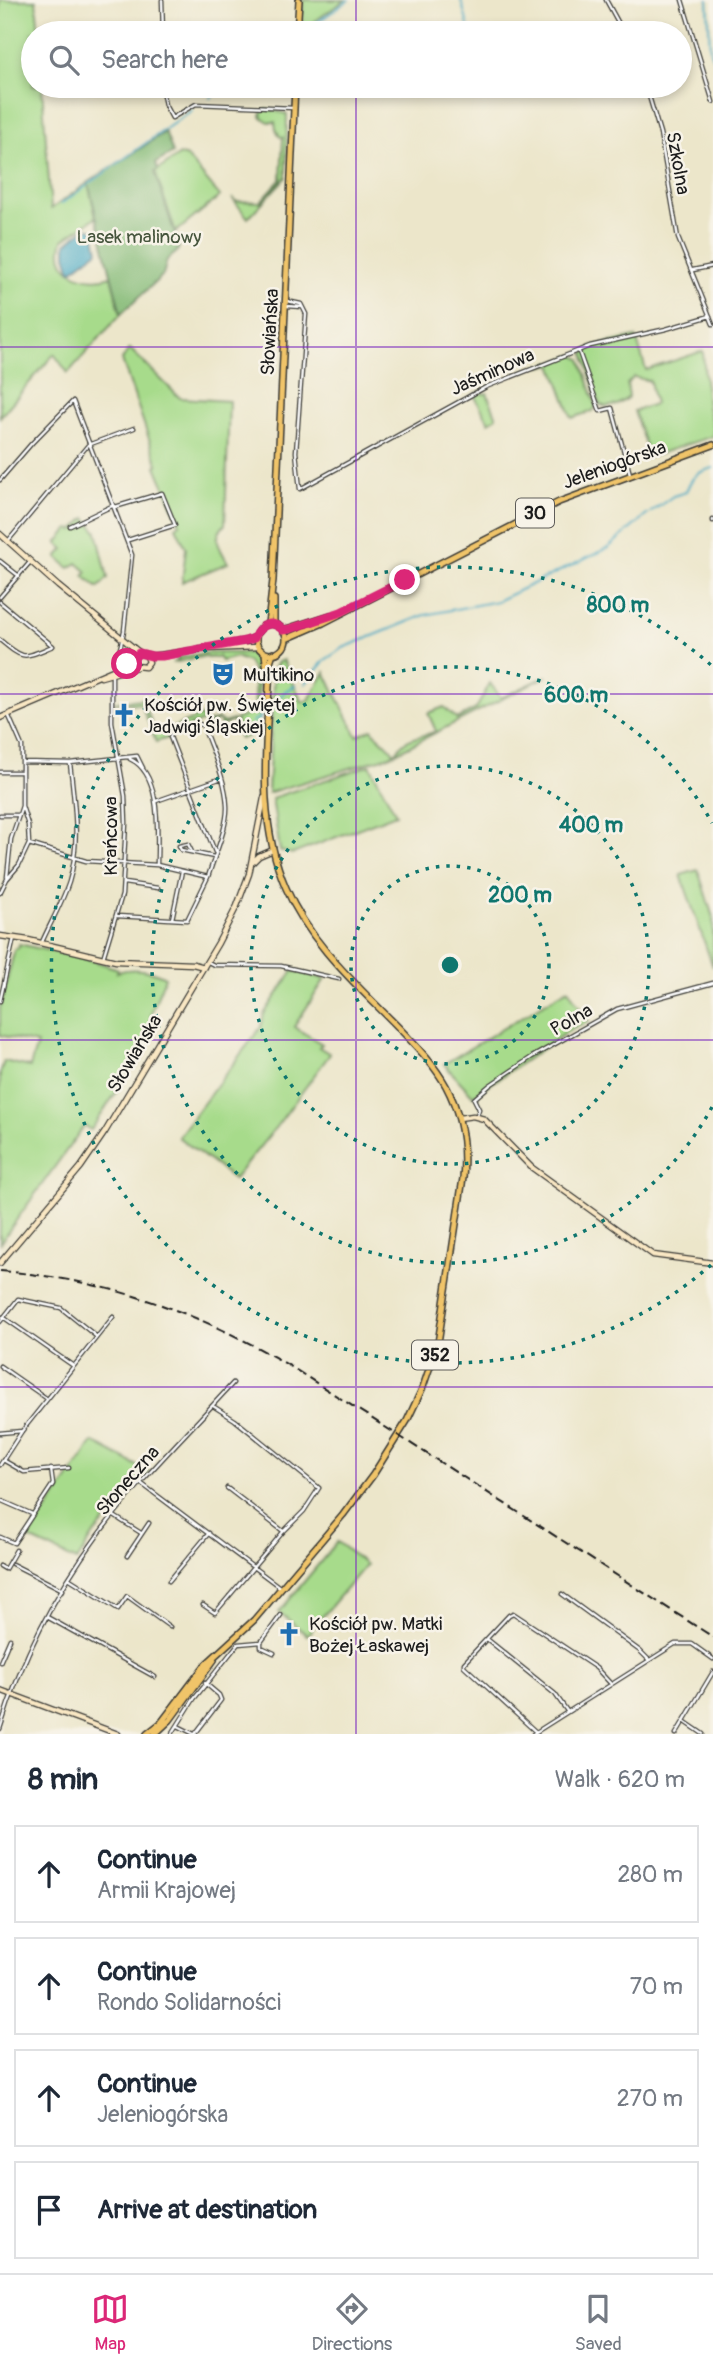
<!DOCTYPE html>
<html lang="en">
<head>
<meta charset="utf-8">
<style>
  :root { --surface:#fff; --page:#f6f6f7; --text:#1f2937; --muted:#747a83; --line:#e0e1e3; --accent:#db2777 }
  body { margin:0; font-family:Pangolin,sans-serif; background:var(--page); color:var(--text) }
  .stop { position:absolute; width:21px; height:21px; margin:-16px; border:5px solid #db2777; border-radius:50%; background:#fff }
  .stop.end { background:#db2777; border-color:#fff; box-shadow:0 2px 7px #0008 }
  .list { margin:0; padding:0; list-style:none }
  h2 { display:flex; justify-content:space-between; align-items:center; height:91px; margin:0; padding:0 28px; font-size:30px }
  h2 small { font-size:23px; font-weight:400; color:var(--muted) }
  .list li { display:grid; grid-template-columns:46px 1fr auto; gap:21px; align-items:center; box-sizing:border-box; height:98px; margin:0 14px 14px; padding:0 14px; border:2px solid var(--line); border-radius:0px }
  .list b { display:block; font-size:26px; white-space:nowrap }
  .list p { margin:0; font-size:23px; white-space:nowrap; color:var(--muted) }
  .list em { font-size:23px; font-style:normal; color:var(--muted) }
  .icon { flex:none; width:38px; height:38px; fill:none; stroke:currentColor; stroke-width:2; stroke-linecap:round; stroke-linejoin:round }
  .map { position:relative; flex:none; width:713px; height:1734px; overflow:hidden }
  .search { position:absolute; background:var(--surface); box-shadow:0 4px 10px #0003; left:21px; right:21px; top:21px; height:77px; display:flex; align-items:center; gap:18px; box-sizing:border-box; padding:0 24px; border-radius:38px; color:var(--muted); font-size:26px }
  .sheet { height:539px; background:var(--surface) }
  nav { display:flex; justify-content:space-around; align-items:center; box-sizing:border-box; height:98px; border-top:2px solid var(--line); background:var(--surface); font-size:19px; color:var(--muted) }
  nav a { display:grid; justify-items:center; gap:4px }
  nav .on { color:var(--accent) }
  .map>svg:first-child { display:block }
</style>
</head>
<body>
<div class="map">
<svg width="713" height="1734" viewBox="0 0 713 1734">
  <rect width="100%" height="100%" fill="#f7f3e8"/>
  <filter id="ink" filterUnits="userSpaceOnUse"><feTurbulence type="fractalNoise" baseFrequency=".0143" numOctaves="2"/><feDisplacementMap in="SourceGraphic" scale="14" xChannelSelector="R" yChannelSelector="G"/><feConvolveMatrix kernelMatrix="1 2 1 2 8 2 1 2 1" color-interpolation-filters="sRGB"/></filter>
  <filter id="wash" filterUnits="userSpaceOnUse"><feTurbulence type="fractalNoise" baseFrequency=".00686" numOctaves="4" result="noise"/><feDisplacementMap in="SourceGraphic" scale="28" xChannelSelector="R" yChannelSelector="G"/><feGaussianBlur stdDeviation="1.57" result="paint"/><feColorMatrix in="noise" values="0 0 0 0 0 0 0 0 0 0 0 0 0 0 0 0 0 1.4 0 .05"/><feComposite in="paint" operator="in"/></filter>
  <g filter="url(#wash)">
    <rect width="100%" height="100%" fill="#ece6ca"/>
    <path fill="#a7db8b" stroke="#627c54" stroke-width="2" d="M0,0h36l3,33h-6v53h9l9,123 37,-26 8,34 -33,23c-11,31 23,45 48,36l10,38 -53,59 -14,-19 -54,63z
      M303,0h42l-43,30z
      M267,109l20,5 -1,63 -38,41 -16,-20 3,3 25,1 21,-23 2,-42h-3l-4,-8 -1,-7h-6l-8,-5 1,-6z
      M180,155l7,2 33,39 -44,36 -21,-60z
      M636,337l10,33 57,-19 4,56 6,20v9l-64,21 -15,-46 21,-7 -5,-23 -16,-4 -7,7 2,13 -12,8 -11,2 -7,-3 -15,-51 9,-7z
      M130,349l50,49 49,3 -4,123c-14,16 -5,23 3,39l-46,19 4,-34 -10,-21 4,-3 -24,-58 2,-1 -36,-105z
      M573,355l8,4 15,47 -3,5 -21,7 -20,-54 -13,3z
      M482,390l1,4 4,-1 9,22v3l-7,4 -15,-27z
      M86,518l11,14 11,46 -10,10 -14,-12 3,-4 -10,-9 -8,5 -12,-11 7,-8 -7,-6 12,-14 5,1z
      M204,653h47l7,18 1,61 -19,7 -3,-7 7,-3 -1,-3 -4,2 -3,-9 19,-7 -1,-39 -6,-11 -12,-5 -15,4 -3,-4 -11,1 -1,-2 -34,7 6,-2 -1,-3z
      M283,660l19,42 7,-2 16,-28 32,64 15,-7c6,10 16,13 22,24l3,-2c7,-14 26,-14 39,-20l-8,-18 16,-6 13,12 19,-10 14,-26 11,15 46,-22 -157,80 -122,37 6,-124 4,-7z
      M142,699l13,32 4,-4 3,5 39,-16 5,7 12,-4 6,4 9,-3 3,7 -3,-6 -12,5 -2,-6 -12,5 -3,-4 -34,12 -2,5 -12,4 -15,-38 -27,-2z
      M370,765l26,49 -103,40 -13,-3 -8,-53z
      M698,870l15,48v49l-32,-92z
      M19,944l75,17 24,8 -1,3c14,-5 36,-2 48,5l-14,37 1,18 3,2 -64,96 -7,-4 -84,117v-169l4,-13 26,6 7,-23 -37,-9v-27l15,-60h3z
      M293,971l32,8 -31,48 28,17 -3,3 11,7 -54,73 -42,52 -56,-42 83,-110 3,-13z
      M568,989l21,33 -16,6 -100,68 -29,-32z
      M93,1442l56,30 -54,61 -18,28 -49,-23z
      M337,1542l29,23 -59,70 -28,-23z"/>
    <path fill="#85bb77" stroke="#506c4a" stroke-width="2" d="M165,132l8,21 -17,10 2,7 -3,2 24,75 -2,5 -10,8 -4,15 -42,39 -33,-131z"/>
    <path fill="#44a8c4" stroke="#306270" stroke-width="2" d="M85,228l9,2 4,21 -27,20 -5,-16v-11z"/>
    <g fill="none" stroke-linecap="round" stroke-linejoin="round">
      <path stroke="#44a8c4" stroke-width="2" d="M461,0l9,33
        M708,0l2,51 3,7
        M302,33l47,-33
        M210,98l17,-12
        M61,204l131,-94
        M651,512l22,-16 13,-4c6,-16 11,-20 27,-24
        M305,684l20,-24 18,-12 82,-33 72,-14 111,-53 40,-34
        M273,706l12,-15 10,-5
        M252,722l7,-4
        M245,733l12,-7 5,-13"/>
    </g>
  </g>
  <g filter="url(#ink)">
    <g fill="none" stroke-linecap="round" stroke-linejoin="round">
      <g stroke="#3b3a36" stroke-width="5">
        <path id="street" d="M162,0l1,33
          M606,0l18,33
          M682,0l31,102
          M161,86l4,19 7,13 24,-14 98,4
          M646,86l14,47 18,105 35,86
          M693,270l20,-4
          M287,301l14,3 5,10 -10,138 4,37 186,-102 104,-41 76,-17 44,-13
          M287,306l15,1
          M579,352l21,59 12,-3 18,66
          M0,480l32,-37 41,-42 59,154 -8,76 -7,31
          M115,507l47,-14 13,32 -47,15
          M713,520v1
          M70,526l44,-21
          M8,541l80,-96 46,-17
          M0,561l19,15
          M0,597l31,-36
          M0,602l53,44c-30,12 -28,15 -53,-6
          M130,759c33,15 27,75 27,106
          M22,762l48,1 67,-7 6,12
          M0,772h22
          M156,801l66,-23
          M0,815h19
          M29,844l57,17 71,4 51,12 -21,43 -70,-4
          M192,852l-4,-8 -9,2 2,4 33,7
          M7,877l4,-38 11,-33
          M208,877c6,-20 20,-51 19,-71 -1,-27 -15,-54 -24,-80l-3,-2 -28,9 -2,4 45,115
          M124,883l34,5
          M0,893l7,-14 12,-14 10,-21 -1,-19 -6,-19v-60l-14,-32
          M172,919l10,-48
          M42,942c9,-20 20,-39 27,-60 12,-38 5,-80 1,-119
          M103,958l19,-63 4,-72 -1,-27 -13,-74v-47
          M208,962l6,3 67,1 58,13
          M0,1001l14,-63
          M477,1115l2,-6 -5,-10 16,-14 42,-28 85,-48 96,-26
          M3,1317l69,48
          M0,1322l18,-23 43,9 36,29
          M0,1366l46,32
          M0,1433l22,-2
          M3,1460l21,12 45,-4
          M0,1465l22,-34 91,-114
          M142,1484l139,104
          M227,1488l56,43
          M0,1500l32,14
          M114,1516l27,17
          M0,1537l14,6 39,-59 -2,-15
          M127,1556l22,-33
          M12,1564l51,26
          M0,1566l5,3 11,-19
          M70,1579l48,30 9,-13 43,31
          M169,1581l40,-48
          M562,1594l78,57 9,9
          M203,1605l12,8 68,-81 21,-21 15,-23 -84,-68 -22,-14
          M47,1617l108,60
          M487,1639l68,55 12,17
          M261,1642v5l13,6
          M0,1662l10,-23
          M684,1721l19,13
          M178,1726l16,8
          M0,1729c21,-69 55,-136 98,-194 40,-54 90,-102 135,-152
          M536,1732l-72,-66v-3l45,-48 4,-2 83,55 15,16
          M172,1734l22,-35 44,-55 23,-2 20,-27
          M195,1734l26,-34 -2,-5 -14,-12
          M533,1734l142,-90h17l21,15
          M676,1734l37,-62"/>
      </g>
      <g stroke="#3b3a36" stroke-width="7">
        <path id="secondary" d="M0,534l58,52 82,67
          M216,646l29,-5 11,-4
          M136,666l9,1 4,-5 -2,-6
          M101,677l36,-10
          M0,718l127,-54 12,-11 13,3 52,-7 54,-2
          M253,862l6,-6 14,-6
          M0,936l28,4 88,21 77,3 11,3
          M459,1118l14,-2 11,3 47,48 122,88 60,8
          M0,1263l81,-96 24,-35 113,-189 19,-37 12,-32 15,-76
          M0,1690l118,44"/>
      </g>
      <g stroke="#3b3a36" stroke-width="8">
        <path id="primary" d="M297,33l2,-33
          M274,599v25
          M256 639a15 15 0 1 1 30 0a15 15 0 1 1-30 0Z
          M268,624l5,-44 22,-494
          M283,630l48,-15
          M286,639l37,-16 236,-121 154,-57
          M265,653l2,19
          M147,1734l14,-11 45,-59 48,-44 89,-105 30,-40 34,-54 16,-34 15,-44 25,-165c3,-32 -2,-64 -17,-92 -12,-22 -30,-40 -47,-58 -42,-43 -89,-84 -113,-140 -32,-73 -18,-150 -16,-226l3,-9
          M155,1734l15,-14 44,-60"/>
      </g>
      <use href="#street" stroke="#fff" stroke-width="2.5"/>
      <use href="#secondary" stroke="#f9e7c3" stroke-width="4.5"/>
      <use href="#primary" stroke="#f0c469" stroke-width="5"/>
      <path stroke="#1c1c1c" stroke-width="2" stroke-dasharray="10 5" stroke-linecap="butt" d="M0,1271c106,8 203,42 293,97l420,269"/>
    </g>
  </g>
  <g fill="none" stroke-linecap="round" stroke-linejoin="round" filter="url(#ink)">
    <path stroke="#db2777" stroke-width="9" d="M127,664l12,-11 13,3h10l83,-15 9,-3c6,-12 16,-20 29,-8l7,-1 51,-17 64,-32"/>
  </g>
  <path fill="none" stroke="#7b2cbf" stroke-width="2" stroke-opacity="0.55" d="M356,0v33M356,86v1648M0,347h713M0,694h713M0,1040h713M0,1387h713"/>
  <g fill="none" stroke="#0f766e" stroke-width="3.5" stroke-dasharray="3.5 7">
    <circle cx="450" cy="965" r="99"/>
    <circle cx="450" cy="965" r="199"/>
    <path d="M712 1107A298 298 0 1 1 712 823"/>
    <path d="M711 1265A398 398 0 1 1 711 665"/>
  </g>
  <defs>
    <g id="theatre-bare" transform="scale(1.89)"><path d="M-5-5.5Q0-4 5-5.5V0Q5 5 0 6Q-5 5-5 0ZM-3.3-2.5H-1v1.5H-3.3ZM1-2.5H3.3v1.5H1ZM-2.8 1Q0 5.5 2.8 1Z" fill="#1f6fb2" stroke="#f7f3e8" stroke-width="2.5" paint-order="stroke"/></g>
    <g id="church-bare" transform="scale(1.89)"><path d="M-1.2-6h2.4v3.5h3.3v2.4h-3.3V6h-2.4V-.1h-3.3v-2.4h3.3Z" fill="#1f6fb2" stroke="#f7f3e8" stroke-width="2.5" paint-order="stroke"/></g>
  </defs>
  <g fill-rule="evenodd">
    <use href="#theatre-bare" x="223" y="674"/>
    <use href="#church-bare" x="124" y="715"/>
    <use href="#church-bare" x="289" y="1634"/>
  </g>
  <g text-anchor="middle" stroke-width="5" stroke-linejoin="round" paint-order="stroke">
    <g fill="#f7f3e8" stroke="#5e5c59" stroke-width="2">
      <rect x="516" y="498.5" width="38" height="29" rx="5"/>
      <rect x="412" y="1340.5" width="46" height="29" rx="5"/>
    </g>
    <g font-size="18" font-weight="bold" fill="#1c1c1c">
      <text x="535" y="519">30</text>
      <text x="435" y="1361">352</text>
    </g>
    <g font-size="19" fill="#1c1c1c" stroke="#f7f3e8">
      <text transform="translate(679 163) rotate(80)" y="7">Szkolna</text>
      <text transform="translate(269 332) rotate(-87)" y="7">Słowiańska</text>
      <text transform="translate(492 371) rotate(-24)" y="7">Jaśminowa</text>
      <text transform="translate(614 464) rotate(-20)" y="7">Jeleniogórska</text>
      <text transform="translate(110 836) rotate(-90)" y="7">Krańcowa</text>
      <text transform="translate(571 1019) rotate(-30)" y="7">Polna</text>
      <text transform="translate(134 1053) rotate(-59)" y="7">Słowiańska</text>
      <text transform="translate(127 1480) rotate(-49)" y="7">Słoneczna</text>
    </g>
    <g font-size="19" fill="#46553d" stroke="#f7f3e8">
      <text x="139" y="243">Lasek malinowy</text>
    </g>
    <g font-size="19" fill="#1c1c1c" stroke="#f7f3e8" text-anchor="start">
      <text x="243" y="681">Multikino</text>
      <text x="144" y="711">Kościół pw. Świętej<tspan x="144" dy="22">Jadwigi Śląskiej</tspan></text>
      <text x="309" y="1630">Kościół pw. Matki<tspan x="309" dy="22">Bożej Łaskawej</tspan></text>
    </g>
  </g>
  <circle cx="450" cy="965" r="10" fill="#0f766e" stroke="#f7f3e8" stroke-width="3.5"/>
  <g font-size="21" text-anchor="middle" font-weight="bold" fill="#0f766e" stroke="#f7f3e8" stroke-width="5" stroke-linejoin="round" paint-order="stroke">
    <text x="618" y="612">800 m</text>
    <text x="576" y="702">600 m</text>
    <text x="591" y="832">400 m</text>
    <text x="520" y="902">200 m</text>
  </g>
</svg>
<div class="stop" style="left:127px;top:664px"></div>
<div class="stop end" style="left:405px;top:580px"></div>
<div class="search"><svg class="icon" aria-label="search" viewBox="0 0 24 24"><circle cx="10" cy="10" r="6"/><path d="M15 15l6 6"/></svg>Search here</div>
</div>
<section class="sheet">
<h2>8 min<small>Walk · 620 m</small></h2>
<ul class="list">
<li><svg class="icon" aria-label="ahead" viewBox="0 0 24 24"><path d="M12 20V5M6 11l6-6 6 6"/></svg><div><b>Continue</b><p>Armii Krajowej</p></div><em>280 m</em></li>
<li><svg class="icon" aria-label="ahead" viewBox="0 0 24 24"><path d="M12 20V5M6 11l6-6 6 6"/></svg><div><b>Continue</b><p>Rondo Solidarności</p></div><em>70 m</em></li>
<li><svg class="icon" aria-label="ahead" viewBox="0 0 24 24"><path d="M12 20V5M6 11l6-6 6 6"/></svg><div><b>Continue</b><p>Jeleniogórska</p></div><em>270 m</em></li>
<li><svg class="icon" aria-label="arrive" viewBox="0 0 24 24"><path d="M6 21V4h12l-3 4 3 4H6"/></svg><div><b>Arrive at destination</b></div></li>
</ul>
</section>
<nav>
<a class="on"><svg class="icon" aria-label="map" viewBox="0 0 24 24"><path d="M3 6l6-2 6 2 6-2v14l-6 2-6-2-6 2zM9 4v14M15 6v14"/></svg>Map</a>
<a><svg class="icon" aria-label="directions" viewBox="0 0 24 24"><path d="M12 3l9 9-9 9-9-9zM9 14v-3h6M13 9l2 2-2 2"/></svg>Directions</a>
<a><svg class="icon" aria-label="saved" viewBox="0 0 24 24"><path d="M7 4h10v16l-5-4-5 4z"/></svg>Saved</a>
</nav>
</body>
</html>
